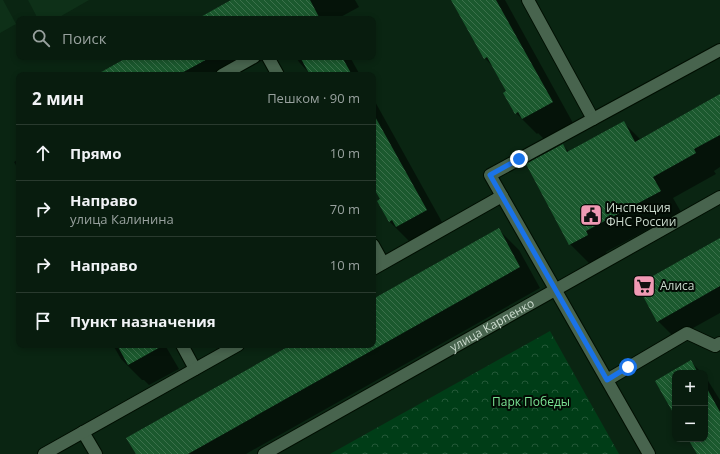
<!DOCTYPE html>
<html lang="ru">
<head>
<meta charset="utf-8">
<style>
  :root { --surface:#081c0e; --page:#16291c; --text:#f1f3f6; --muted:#98a19e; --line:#293a2e }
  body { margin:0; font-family:"Open Sans",sans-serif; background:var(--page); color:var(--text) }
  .controls { position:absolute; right:12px; bottom:12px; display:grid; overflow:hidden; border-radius:8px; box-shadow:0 2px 6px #0003 }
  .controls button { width:36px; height:36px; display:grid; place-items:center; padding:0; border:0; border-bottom:1px solid var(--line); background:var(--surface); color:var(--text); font:20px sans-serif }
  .stop { position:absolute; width:12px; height:12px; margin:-9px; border:3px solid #1a73e8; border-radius:50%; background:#fff }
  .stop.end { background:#1a73e8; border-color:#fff; box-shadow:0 1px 4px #0008 }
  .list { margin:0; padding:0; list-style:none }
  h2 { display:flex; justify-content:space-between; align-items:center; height:52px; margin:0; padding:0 16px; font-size:17px }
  h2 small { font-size:13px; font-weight:400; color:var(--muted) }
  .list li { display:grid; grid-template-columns:26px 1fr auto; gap:12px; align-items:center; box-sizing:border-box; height:56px; padding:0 16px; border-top:1px solid var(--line) }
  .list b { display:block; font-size:15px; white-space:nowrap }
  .list p { margin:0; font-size:13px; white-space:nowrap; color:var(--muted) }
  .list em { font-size:13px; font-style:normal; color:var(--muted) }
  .icon { flex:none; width:22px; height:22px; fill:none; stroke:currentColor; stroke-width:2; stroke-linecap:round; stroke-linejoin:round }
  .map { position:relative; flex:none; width:720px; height:454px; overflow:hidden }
  .search { position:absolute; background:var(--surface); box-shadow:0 2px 6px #0003; left:16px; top:16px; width:360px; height:44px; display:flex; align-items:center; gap:10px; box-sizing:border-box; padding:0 14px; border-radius:8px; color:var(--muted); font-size:15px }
  .panel { position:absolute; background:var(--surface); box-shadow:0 2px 6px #0003; left:16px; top:72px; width:360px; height:276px; border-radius:8px }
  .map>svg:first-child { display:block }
</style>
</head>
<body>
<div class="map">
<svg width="720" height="454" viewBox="0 0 720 454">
  <defs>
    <pattern id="park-crowns" width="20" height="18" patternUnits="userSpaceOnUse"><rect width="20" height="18" fill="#003d17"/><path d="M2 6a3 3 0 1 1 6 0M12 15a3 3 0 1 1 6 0" fill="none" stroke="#245838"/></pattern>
    <pattern id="building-back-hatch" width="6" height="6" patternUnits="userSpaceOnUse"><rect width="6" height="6" fill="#1b592e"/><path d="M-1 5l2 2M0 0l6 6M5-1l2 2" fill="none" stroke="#3b704b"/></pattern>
  </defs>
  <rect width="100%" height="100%" fill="#0a2512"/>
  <path fill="#0e3018" d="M0,0h3l13,24 -16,9z
    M28,0h61l-33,19h-18z"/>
  <path fill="url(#park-crowns)" d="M550,331l69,123h-289z"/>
  <path fill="#0007" d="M233,0h122l4,7 -22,12h-130z
    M452,0h53l68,123 -29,16 -6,-6 -1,1 -21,-21 -8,-21 -14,-24 -9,-10z
    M130,57h138l-32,18h-130z
    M296,57h54l10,18h-49l-12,-13z
    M720,95v72l-6,4 2,3 -43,24 8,14 -75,40 2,4 -17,9 -21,-21 -7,-99 6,7 55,-29 16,16z
    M373,98l74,133 -37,11 -20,-20 -12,-20 4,-2 -9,-16z
    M19,159v11l-5,-8z
    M498,229l21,21 21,38 -294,166h-109l156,-109h80v-45z
    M720,239v74l-45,25 -17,-17z
    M113,345h52l14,24 -30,16 -5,-5h-2l-21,-21z
    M691,362l11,11h-27v40l-18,-32z
    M705,376l15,24v54h-22l-9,-15h16z"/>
  <path fill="url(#building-back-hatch)" d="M231,0h79l10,19h-123z
    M451,0h45l57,102 -31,17 -4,-7 -3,2 -12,-21 3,-2 -19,-34 -3,2z
    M128,57h83l-33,18h-82z
    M300,57h42l10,18h-42z
    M720,94v41l-26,14 2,4 -43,24 8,14 -75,40 2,4 -19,10 -43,-81 37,-20 4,8 57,-31 11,21z
    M373,113l54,97 -31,17 -4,-7 -3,2 -12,-21 3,-2 -7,-12z
    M499,228l21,39 -332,187h-52l-10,-16 165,-93h82v-46z
    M720,238v48l-63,36 -20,-37z
    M117,345h47l-36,20z
    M691,360l7,13h-23v43l-20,-35z
    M705,385l15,27v42h-23l-9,-15h17z"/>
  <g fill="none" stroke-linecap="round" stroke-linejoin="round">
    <g stroke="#000e01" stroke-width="14">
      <g id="minor">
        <path d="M528,0l65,119"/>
        <path d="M268,57l10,18"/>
        <path d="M222,75l32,-18"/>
        <path d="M373,245l10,18"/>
        <path d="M373,269l129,-73"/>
        <path d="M182,345l13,24"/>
        <path d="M607,380l80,-47 28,13 5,-3"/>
        <path d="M83,432l13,22"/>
        <path d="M44,454l194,-109"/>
        <path id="s1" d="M264,454l456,-257"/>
        <path d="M649,454l-159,-279 230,-125"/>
      </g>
    </g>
    <use href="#minor" stroke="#48644e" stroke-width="12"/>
  </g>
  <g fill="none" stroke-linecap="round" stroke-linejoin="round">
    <path stroke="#1a73e8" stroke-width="5" d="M519,159l-29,16 117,205 21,-13"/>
  </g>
  <defs>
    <g id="civic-square" transform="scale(1.15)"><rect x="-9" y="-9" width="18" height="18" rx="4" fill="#f09ab4" stroke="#030b04"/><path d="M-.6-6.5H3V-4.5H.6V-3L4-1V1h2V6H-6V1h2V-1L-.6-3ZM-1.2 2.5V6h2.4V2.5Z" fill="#111"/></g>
    <g id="supermarket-square" transform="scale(1.15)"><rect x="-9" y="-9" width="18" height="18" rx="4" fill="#f09ab4" stroke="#030b04"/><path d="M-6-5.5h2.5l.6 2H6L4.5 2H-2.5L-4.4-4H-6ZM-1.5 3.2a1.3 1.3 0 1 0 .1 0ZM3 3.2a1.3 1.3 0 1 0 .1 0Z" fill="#111"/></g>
  </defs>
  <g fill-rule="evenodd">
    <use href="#civic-square" x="591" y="215"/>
    <use href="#supermarket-square" x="644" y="286"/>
  </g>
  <g text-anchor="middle" stroke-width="4" stroke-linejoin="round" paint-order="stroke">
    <g font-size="12" fill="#cadacd" stroke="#030b04" text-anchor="start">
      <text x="606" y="212">Инспекция<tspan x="606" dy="14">ФНС России</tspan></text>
      <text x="660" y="290">Алиса</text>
    </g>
    <g font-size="12" fill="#cadacd" stroke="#030b04">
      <text dy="4" stroke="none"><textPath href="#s1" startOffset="262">улица Карпенко</textPath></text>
    </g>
    <g font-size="12" fill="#7be495" stroke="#030b04">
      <text x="531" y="406">Парк Победы</text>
    </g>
  </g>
</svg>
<div class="controls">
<button>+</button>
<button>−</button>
</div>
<div class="stop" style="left:628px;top:367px"></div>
<div class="stop end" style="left:519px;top:159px"></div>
<div class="search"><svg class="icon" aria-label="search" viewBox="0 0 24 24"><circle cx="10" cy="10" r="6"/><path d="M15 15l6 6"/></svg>Поиск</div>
<section class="panel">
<h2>2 мин<small>Пешком · 90 m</small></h2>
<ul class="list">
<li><svg class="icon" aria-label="ahead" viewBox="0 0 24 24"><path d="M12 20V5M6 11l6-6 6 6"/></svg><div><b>Прямо</b></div><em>10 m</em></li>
<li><svg class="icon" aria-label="right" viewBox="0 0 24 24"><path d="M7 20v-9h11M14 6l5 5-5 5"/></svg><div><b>Направо</b><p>улица Калинина</p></div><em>70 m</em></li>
<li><svg class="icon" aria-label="right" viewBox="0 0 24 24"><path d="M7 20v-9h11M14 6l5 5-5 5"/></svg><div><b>Направо</b></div><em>10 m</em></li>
<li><svg class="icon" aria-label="arrive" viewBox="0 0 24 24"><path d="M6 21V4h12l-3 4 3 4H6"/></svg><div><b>Пункт назначения</b></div></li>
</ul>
</section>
</div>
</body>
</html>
